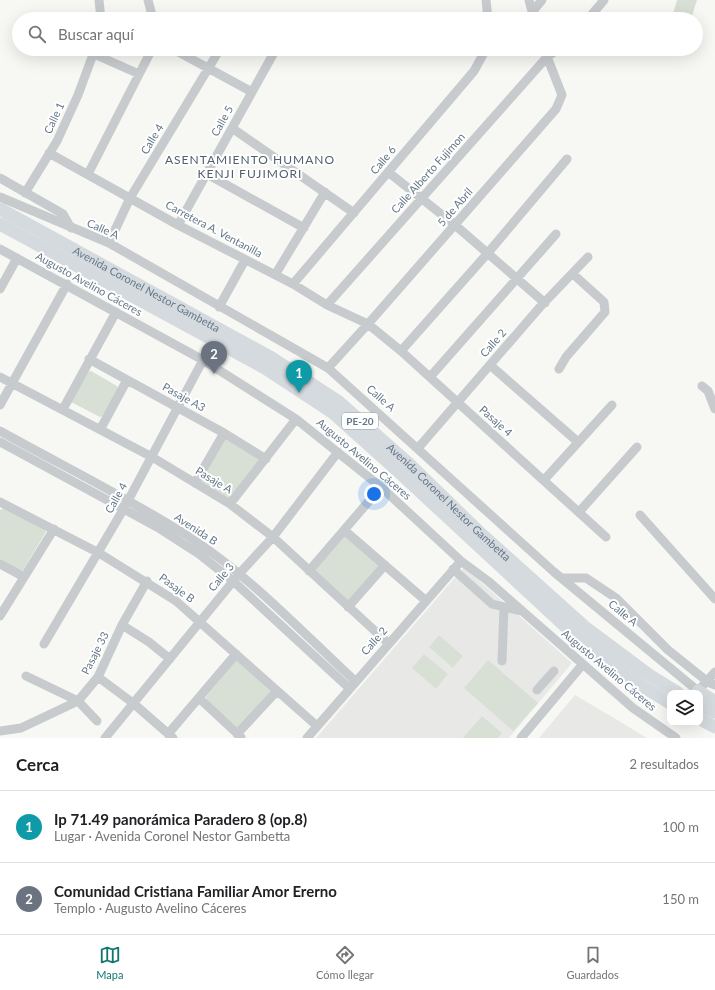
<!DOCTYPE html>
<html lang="es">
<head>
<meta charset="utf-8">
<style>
  :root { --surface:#fff; --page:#f2f2f2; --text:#202124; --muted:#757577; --line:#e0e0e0; --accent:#0f766e }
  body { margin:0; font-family:Lato,sans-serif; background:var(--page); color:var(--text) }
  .controls { position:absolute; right:12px; bottom:12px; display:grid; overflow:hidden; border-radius:8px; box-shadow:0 4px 16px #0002 }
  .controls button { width:36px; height:36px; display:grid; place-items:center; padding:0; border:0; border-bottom:1px solid var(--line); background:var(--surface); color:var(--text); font:20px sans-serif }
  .you { position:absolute; left:374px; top:494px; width:14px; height:14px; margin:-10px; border:3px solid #fff; border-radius:50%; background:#1a73e8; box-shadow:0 0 0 6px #1a73e833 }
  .badge { display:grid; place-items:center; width:26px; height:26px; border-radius:50%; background:var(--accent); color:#fff; font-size:13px; font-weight:700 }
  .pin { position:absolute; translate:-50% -33px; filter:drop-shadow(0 1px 2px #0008) }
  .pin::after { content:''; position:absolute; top:21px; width:14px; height:12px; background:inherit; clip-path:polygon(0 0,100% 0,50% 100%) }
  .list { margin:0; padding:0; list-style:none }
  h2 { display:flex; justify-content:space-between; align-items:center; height:52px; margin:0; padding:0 16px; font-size:17px }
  h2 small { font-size:13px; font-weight:400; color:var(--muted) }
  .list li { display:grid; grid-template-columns:26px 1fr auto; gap:12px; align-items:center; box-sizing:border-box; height:72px; padding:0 16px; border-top:1px solid var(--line) }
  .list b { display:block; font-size:15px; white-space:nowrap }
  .list p { margin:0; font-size:13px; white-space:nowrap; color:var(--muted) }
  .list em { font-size:13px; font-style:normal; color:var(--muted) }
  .icon { flex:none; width:22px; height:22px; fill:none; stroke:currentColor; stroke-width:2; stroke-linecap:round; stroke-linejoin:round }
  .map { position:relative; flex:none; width:715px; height:738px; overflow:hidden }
  .search { position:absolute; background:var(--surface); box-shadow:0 4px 16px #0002; left:12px; right:12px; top:12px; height:44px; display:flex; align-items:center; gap:10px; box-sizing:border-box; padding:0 14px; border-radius:22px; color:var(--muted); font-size:15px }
  .sheet { height:196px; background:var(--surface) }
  nav { display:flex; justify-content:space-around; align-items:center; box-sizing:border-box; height:56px; border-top:1px solid var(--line); background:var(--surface); font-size:11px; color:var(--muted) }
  nav a { display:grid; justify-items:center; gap:2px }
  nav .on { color:var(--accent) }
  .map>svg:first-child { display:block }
</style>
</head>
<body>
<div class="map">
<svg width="715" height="738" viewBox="0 0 715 738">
  <rect width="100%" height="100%" fill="#f7f8f4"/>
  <path fill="#e8e9e7" d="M464,567l108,96 -63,75h-193z
    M575,695l44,26 28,17h-108z"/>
  <path fill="#d8e0d5" d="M677,0h20l-6,19 -19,-2z
    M91,371l26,15 1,3 -14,26 -4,2 -29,-15 15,-30z
    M224,438l37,22 -30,40 -32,-19z
    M5,507l39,22 2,3 -23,38 -3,1 -20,-10v-51z
    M344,535l35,28v6l-29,31h-4l-31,-26v-5z
    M439,635l24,21 -10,12 -24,-21z
    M424,654l24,20 -12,15 -24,-21z
    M236,660l36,30 -32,36 -3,1 -30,-27 -1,-3z
    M488,660l50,43 -25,28 -49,-43z
    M482,716l20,17 -4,5h-35z"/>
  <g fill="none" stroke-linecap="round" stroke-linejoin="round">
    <path stroke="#c7cbce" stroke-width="9" d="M99,0l2,19
      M148,0l5,19
      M486,0l2,19
      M529,0l5,19
      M532,12l10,-12
      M588,19l16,-19
      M173,49l79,43
      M94,54l45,20
      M232,128l122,85
      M49,153l129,72 115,59 34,21 41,19 33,27 205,186
      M388,172l67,53 90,78
      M88,174l64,-125
      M207,174l97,54
      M0,178l63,36 8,14
      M25,193l32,-52 21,-46 17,-46
      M0,197l109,46 219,125 226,204 144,119 17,-19
      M178,225l98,-176
      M109,243l21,-45 90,-149
      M0,249l203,111 93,59 85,68 80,74 27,20 145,127 43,30
      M275,275l50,-83
      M293,284l181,-213 12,-22
      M0,289l17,-31
      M327,305l220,-248 11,-8
      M219,307l26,-47
      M401,351l86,-97 80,-95
      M89,359l135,74 42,26
      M490,365l88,77
      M328,368l40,-44 188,-215 6,-14 -18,-46
      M559,369l7,-12 39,-45 -1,-10 -31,-28
      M0,377l152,80 78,47 43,33 115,106
      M430,377l126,-143
      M702,386l6,5 7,18
      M0,405l67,-121
      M63,409l53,-97
      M101,428l26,-48
      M0,431c63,35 128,67 188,105 62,40 113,95 167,145
      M0,442l157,85 42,27 34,27 116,107
      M419,447l121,-140 48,-50
      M544,480l68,-75
      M195,483l29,-50
      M0,502l99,51 77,48 141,125
      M230,504l66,-85
      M579,512l58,-65
      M640,515l75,84
      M344,530l81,70
      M0,564l24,13
      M453,569l39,35 29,7
      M309,571l72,-84
      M562,578h24l30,20 52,52 40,32 7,3
      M348,607l37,-42
      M0,616l54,-87
      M122,625l27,17 21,17
      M44,644l79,-134 80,-150
      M502,661l2,-53
      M26,676l52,25 19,20
      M98,677l35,26 40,35
      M537,690l17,-19
      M200,699l41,38
      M0,731l21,-3 57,-27 20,-24 24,-52 25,-44
      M168,734l68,-80
      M237,734l40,-43
      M105,738l134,-164 34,-37 65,-85
      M307,738l154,-177
      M521,738l62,-74"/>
    <g stroke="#d4dade" stroke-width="13">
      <path id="s1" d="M0,209l270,148 69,45 68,60 72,70 107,96 63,47 29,18"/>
      <path d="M0,224l265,144 67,44 67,60 179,166 64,48 28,17"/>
      <path d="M698,691l17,11"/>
      <path d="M700,705l15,7"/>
      <path d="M700,719l15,8"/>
    </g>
  </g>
  <g text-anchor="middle" stroke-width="4" stroke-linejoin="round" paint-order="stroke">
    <rect fill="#fff" stroke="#92a0ac" stroke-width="1" x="342" y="413" width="36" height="16" rx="3"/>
    <g font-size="10" font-weight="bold" fill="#647788">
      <text x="360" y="425">PE-20</text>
    </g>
    <g font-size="11" fill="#647788" stroke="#fff">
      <text transform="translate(54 118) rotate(-65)" y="4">Calle 1</text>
      <text transform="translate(222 121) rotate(-61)" y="4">Calle 5</text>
      <text transform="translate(152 139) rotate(-59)" y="4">Calle 4</text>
      <text transform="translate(383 160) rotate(-50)" y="4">Calle 6</text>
      <text transform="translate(428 173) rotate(-48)" y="4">Calle Alberto Fujimon</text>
      <text transform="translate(455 207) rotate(-49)" y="4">5 de Abril</text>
      <text transform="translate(103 229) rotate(24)" y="4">Calle A</text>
      <text transform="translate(214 229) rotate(28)" y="4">Carretera A. Ventanilla</text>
      <text transform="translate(89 284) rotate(29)" y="4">Augusto Avelino Cáceres</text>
      <text dy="4" stroke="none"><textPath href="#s1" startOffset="167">Avenida Coronel Nestor Gambetta</textPath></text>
      <text transform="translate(493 343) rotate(-49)" y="4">Calle 2</text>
      <text transform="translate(184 397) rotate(29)" y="4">Pasaje A3</text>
      <text transform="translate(381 398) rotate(41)" y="4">Calle A</text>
      <text transform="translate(496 421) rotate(42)" y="4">Pasaje 4</text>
      <text transform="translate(364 459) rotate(40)" y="4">Augusto Avelino Cáceres</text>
      <text transform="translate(214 480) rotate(31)" y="4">Pasaje A</text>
      <text transform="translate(116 498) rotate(-61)" y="4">Calle 4</text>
      <text dy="4" stroke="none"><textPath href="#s1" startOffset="539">Avenida Coronel Nestor Gambetta</textPath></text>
      <text transform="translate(196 529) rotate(33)" y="4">Avenida B</text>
      <text transform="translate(221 577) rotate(-50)" y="4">Calle 3</text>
      <text transform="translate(177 588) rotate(36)" y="4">Pasaje B</text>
      <text transform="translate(623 613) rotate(40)" y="4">Calle A</text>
      <text transform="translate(374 641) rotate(-49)" y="4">Calle 2</text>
      <text transform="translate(95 653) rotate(-63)" y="4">Pasaje 33</text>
      <text transform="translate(609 670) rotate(40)" y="4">Augusto Avelino Cáceres</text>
    </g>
    <g font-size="12" letter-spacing="1" fill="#52606c" stroke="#fff">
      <text x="250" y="164">ASENTAMIENTO HUMANO<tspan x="250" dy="14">KENJI FUJIMORI</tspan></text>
    </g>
  </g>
</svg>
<div class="controls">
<button><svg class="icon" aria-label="layers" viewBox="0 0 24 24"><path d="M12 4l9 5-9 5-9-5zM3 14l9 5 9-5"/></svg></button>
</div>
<div class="you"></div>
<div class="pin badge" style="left:299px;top:393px;background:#0f9aa8">1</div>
<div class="pin badge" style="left:214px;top:374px;background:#6b7280">2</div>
<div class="search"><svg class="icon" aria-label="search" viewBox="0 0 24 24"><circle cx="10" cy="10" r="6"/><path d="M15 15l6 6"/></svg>Buscar aquí</div>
</div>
<section class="sheet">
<h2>Cerca<small>2 resultados</small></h2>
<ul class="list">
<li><span class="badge" style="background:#0f9aa8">1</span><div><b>Ip 71.49 panorámica Paradero 8 (op.8)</b><p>Lugar · Avenida Coronel Nestor Gambetta</p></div><em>100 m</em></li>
<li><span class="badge" style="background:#6b7280">2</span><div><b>Comunidad Cristiana Familiar Amor Ererno</b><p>Templo · Augusto Avelino Cáceres</p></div><em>150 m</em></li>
</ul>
</section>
<nav>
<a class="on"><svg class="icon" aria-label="map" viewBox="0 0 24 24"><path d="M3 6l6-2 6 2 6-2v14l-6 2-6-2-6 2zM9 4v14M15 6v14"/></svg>Mapa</a>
<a><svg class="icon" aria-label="directions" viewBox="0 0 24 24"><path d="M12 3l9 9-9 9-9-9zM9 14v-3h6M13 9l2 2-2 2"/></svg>Cómo llegar</a>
<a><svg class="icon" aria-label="saved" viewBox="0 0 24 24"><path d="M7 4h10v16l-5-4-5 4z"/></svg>Guardados</a>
</nav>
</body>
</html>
